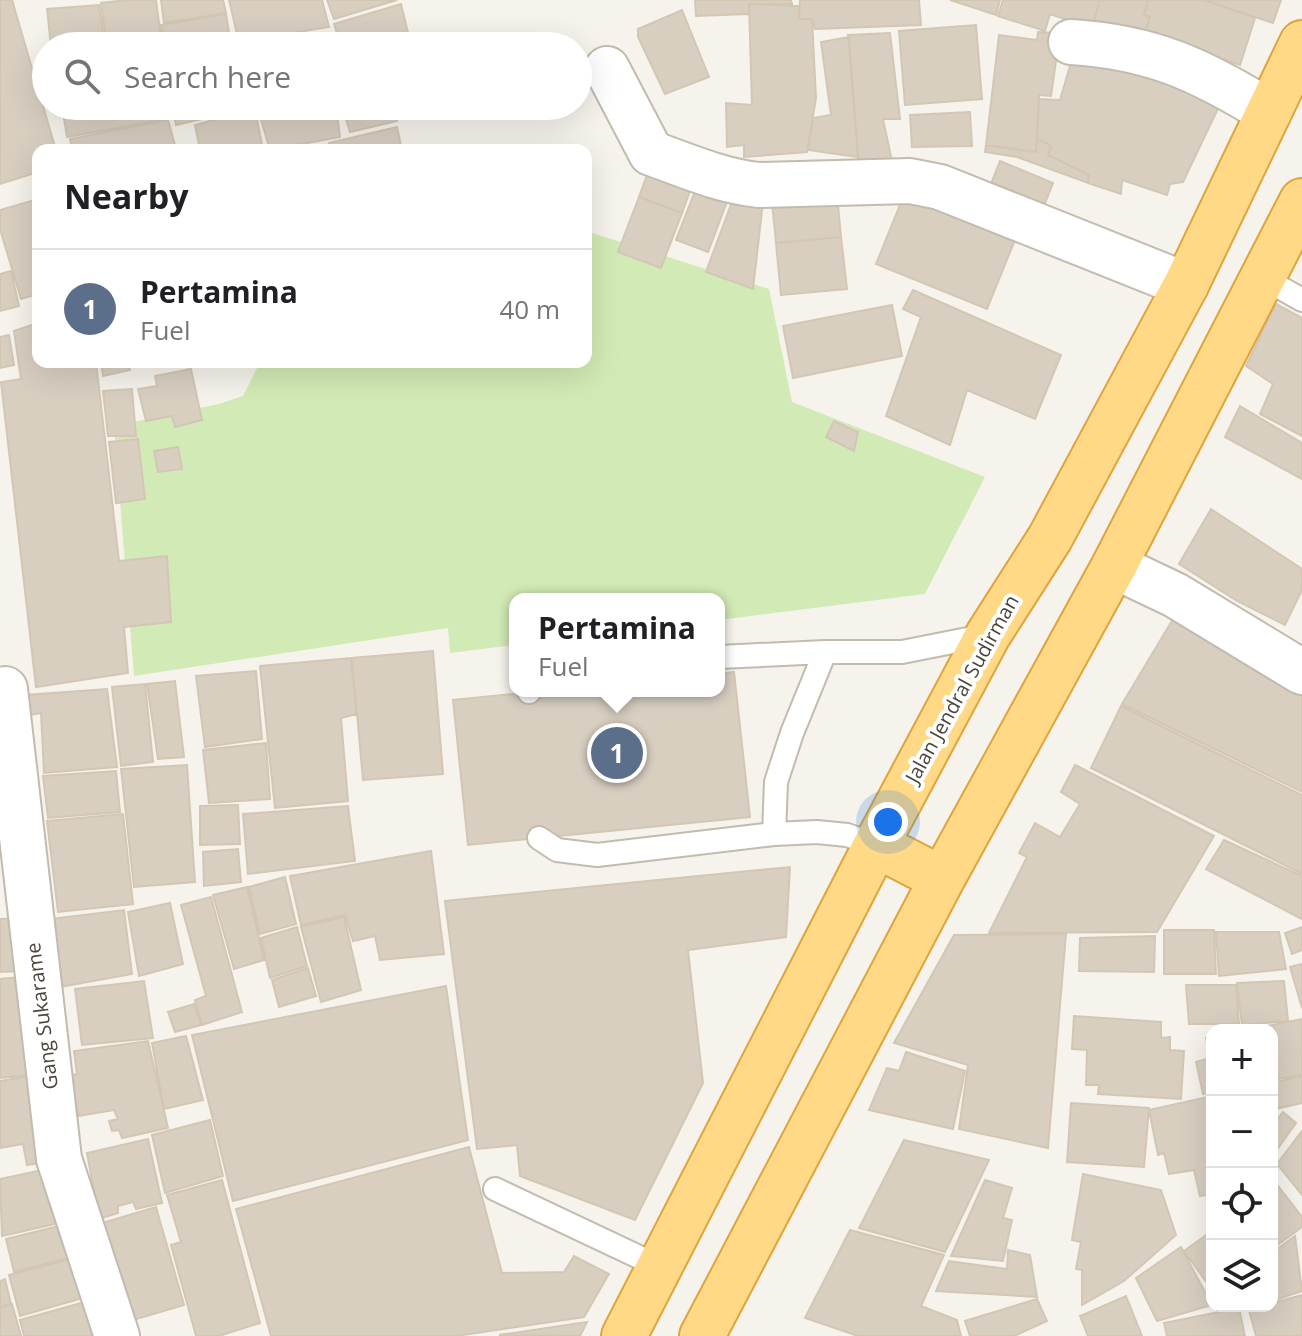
<!DOCTYPE html>
<html lang="en">
<head>
<meta charset="utf-8">
<style>
  :root { --surface:#fff; --page:#f2f2f2; --text:#202124; --muted:#757577; --line:#e0e0e0; --accent:#b45309 }
  body { margin:0; font-family:"Open Sans",sans-serif; background:var(--page); color:var(--text) }
  .controls { position:absolute; right:24px; bottom:24px; display:grid; overflow:hidden; border-radius:16px; box-shadow:0 8px 32px #0002 }
  .controls button { width:72px; height:72px; display:grid; place-items:center; padding:0; border:0; border-bottom:2px solid var(--line); background:var(--surface); color:var(--text); font:40px sans-serif }
  .you { position:absolute; left:888px; top:822px; width:28px; height:28px; margin:-20px; border:6px solid #fff; border-radius:50%; background:#1a73e8; box-shadow:0 0 0 12px #1a73e833 }
  .badge { display:grid; place-items:center; width:52px; height:52px; border-radius:50%; background:var(--accent); color:#fff; font-size:26px; font-weight:700 }
  .pin { position:absolute; translate:-50% -50%; border:4px solid #fff; box-shadow:0 2px 8px #0006 }
  .popup { position:absolute; left:509px; top:593px; width:216px; height:104px; box-sizing:border-box; display:grid; place-content:center; border-radius:16px; background:var(--surface); filter:drop-shadow(0 2px 6px #0005); font-size:26px; white-space:nowrap; color:var(--muted) }
  .popup b { font-size:30px; color:var(--text) }
  .popup::after { content:''; position:absolute; left:50%; top:100%; margin-left:-16px; border:16px solid transparent; border-top-color:var(--surface) }
  .list { margin:0; padding:0; list-style:none }
  h2 { display:flex; justify-content:space-between; align-items:center; height:104px; margin:0; padding:0 32px; font-size:34px }
  h2 small { font-size:26px; font-weight:400; color:var(--muted) }
  .list li { display:grid; grid-template-columns:52px 1fr auto; gap:24px; align-items:center; box-sizing:border-box; height:120px; padding:0 32px; border-top:2px solid var(--line) }
  .list b { display:block; font-size:30px; white-space:nowrap }
  .list p { margin:0; font-size:26px; white-space:nowrap; color:var(--muted) }
  .list em { font-size:26px; font-style:normal; color:var(--muted) }
  .icon { flex:none; width:44px; height:44px; fill:none; stroke:currentColor; stroke-width:2; stroke-linecap:round; stroke-linejoin:round }
  .map { position:relative; flex:none; width:1302px; height:1336px; overflow:hidden }
  .search { position:absolute; background:var(--surface); box-shadow:0 8px 32px #0002; left:32px; top:32px; width:560px; height:88px; display:flex; align-items:center; gap:20px; box-sizing:border-box; padding:0 28px; border-radius:44px; color:var(--muted); font-size:30px }
  .panel { position:absolute; background:var(--surface); box-shadow:0 8px 32px #0002; left:32px; top:144px; width:560px; height:224px; border-radius:16px }
  .map>svg:first-child { display:block }
</style>
</head>
<body>
<div class="map">
<svg width="1302" height="1336" viewBox="0 0 1302 1336">
  <rect width="100%" height="100%" fill="#f6f3ec"/>
  <path fill="#d2eab5" d="M586,231l183,58 23,113 193,75 -60,117 -206,26v-21h-204v46l-65,8 -2,-25 -314,48 -20,-250 105,-22 24,-8 14,-28 -3,-6h332z"/>
  <path fill="#d8cfc1" stroke="#d3c7b4" stroke-width="2" d="M0,0h12l44,150h-18v22l-38,12z
    M127,0h29l6,46h-55l-6,-43z
    M161,0h62l3,13 -62,10z
    M229,0h93l7,27 -90,15z
    M327,0h70l-63,19z
    M695,0h96l1,4h-43v10l-53,2z
    M800,0h119l2,25 -106,4 -3,-10h-13z
    M950,0h50l-4,15z
    M1003,0h97l-8,28 -42,-14 -5,17 -47,-15z
    M1100,0h48l-4,15 6,2 -11,34 -47,-23z
    M1148,0h56l51,18 -15,47 -74,-24 -24,-1 8,-23 -6,-2z
    M1204,0h77l-8,23z
    M401,4l8,33 -68,9 -7,-22z
    M749,4l50,2v13h13l4,79 -9,54 -63,5v-12l-17,2 -1,-44 26,2z
    M99,5l6,41h-54l-4,-37z
    M682,10l27,67 -44,17 -27,-57v-8z
    M226,14l5,32h-67l-3,-21z
    M976,25l6,74 -77,6 -6,-74z
    M1038,32l22,1 -9,63 -12,-1 -3,57 -50,-7 13,-110 38,5z
    M890,33l10,86h-17l10,47 -34,1 -11,-132z
    M849,37l9,120 -50,-7 5,-32 18,-3 -10,-73z
    M1072,59l87,6 65,31 -41,86 -13,2 -3,11 -45,-15 -1,14 -33,-11 1,-8 -41,-20 3,-9 -14,-8 2,-39 21,1z
    M62,106h102l2,13 -99,18z
    M172,106h76l1,2 -73,17z
    M257,106h79l4,31 -70,13z
    M342,106h50l5,15 -47,11z
    M255,109l8,41h-63l-5,-25z
    M970,112l2,34 -60,1 -2,-32z
    M168,120l7,25 -25,5h-78l-2,-11z
    M397,127l5,23h-71l-2,-7z
    M1037,138l14,8 -3,9 41,20 -1,8 -71,-26 -32,-5 1,-7 50,7z
    M652,161l43,16 -13,36 -43,-16z
    M1000,161l53,22 -15,38 -53,-22z
    M908,185l111,45 -32,79 -111,-45z
    M697,186l31,13 -20,53 -32,-12z
    M736,191l27,11 -10,87 -47,-17z
    M771,192l67,13 3,32 -65,6z
    M639,197l43,16 -21,55 -43,-16z
    M38,199v95l-17,5 -21,-70v-19z
    M841,237l6,52 -66,6 -5,-52z
    M11,271l8,35 -19,5v-37z
    M913,290l148,65 -26,64 -68,-29 -17,55 -64,-29 35,-99 -18,-8z
    M1276,304l26,14v118l-42,-22 13,-30 -27,-18z
    M892,305l10,51 -109,22 -10,-52z
    M38,323v39h58l23,199 48,-5 4,66 -47,5 4,46 -92,14 -35,-305 20,-3 -7,-48z
    M9,335l5,30 -14,3v-31z
    M101,362h27l2,8 -27,6z
    M191,369l11,51 -27,7 -3,-11 -26,5 -8,-32 19,-3 -2,-10z
    M132,389l4,47h-28l-5,-45z
    M1240,406l62,37v36l-77,-42z
    M834,421l24,11 -4,19 -28,-14z
    M138,439l7,60 -29,4 -7,-61z
    M178,447l4,22 -24,3 -4,-21z
    M1211,509l91,60v21l-17,35 -48,-24 -58,-37z
    M1173,619l129,66v107l-180,-88z
    M433,651l10,123 -80,6 -11,-122z
    M351,658l5,56 -15,4 7,83 -73,7 -15,-142z
    M256,671l6,68 -57,8 -9,-71z
    M734,672l16,145 -282,28 -15,-145 90,-9h176v-17z
    M175,681l9,76 -26,2 -11,-75z
    M145,684l8,78 -32,4 -9,-79z
    M107,689l10,78 -73,6 -3,-60 -11,2 -5,-20z
    M1121,706l181,89v79l-211,-106z
    M266,743l4,56 -61,4 -6,-53z
    M187,765l8,117 -61,5 -13,-118z
    M1075,765l139,71 -57,96 -168,1 38,-76 -8,-4 16,-30 25,14 20,-33 -19,-12z
    M116,771l4,41 -72,6 -5,-42z
    M238,805l2,39 -40,1v-39z
    M348,806l7,55 -107,13 -5,-60z
    M123,814l10,90 -75,8 -11,-91z
    M1224,840l78,36v43l-96,-50z
    M238,849l3,33 -37,4 -1,-34z
    M431,851l13,103 -64,6 -5,-24 -22,5 -8,-26 -44,10 -11,-49z
    M790,867l-4,70 -98,13 15,133 -68,137 -115,-44 -3,-31 -40,4 -32,-248z
    M285,877l11,47 -36,10 -11,-47z
    M247,887l17,73 -30,9 -21,-74z
    M211,897l31,115 -40,13 -7,-25 11,-4 -25,-91z
    M170,903l13,61 -44,12 -11,-64z
    M124,910l8,64 -72,13 -10,-68z
    M344,917l17,73 -40,12 -20,-75z
    M21,918l2,53 -23,1v-53z
    M297,927l10,39 -37,12 -9,-40z
    M1302,927v23l-10,4 -7,-21z
    M1164,930h50l2,44h-52z
    M1216,932h63l7,37 -67,7z
    M1066,934l-18,214 -89,-19 9,-64 -74,-22 60,-108z
    M1155,936l-1,36 -75,-1 1,-33z
    M1302,964v44l-12,-41z
    M308,968l8,28 -37,11 -7,-27z
    M31,976l-1,99 -30,3v-99z
    M144,981l9,57 -71,7 -7,-56z
    M1284,981l4,40 -46,4 -5,-42z
    M1186,985h50l3,39h-50z
    M446,986l22,154 -235,61 -41,-166z
    M194,1004l7,21 -26,7 -7,-20z
    M1074,1016l87,6v16l9,-1v13l14,1 -3,48 -83,-5 1,-9h-13l1,-35 -15,-1z
    M1302,1019v56l-30,5v-50h-25z
    M186,1036l17,64 -39,9 -12,-66z
    M1212,1037v55l-9,2 -7,-32 14,-4 -4,-20z
    M148,1041l20,87 -46,10 -3,-8 -7,1 -3,-10 9,-2 -4,-9 -36,6 -7,-41 6,-1 -3,-23z
    M906,1052l59,19 -12,58 -84,-19 18,-42 12,3z
    M37,1075l15,86 -25,4 -4,-21 -23,4v-67z
    M1302,1076v27l-30,7v-27z
    M1212,1096v98l-12,2 -6,-26 -25,4 -5,-21 -6,2 -9,-45z
    M1071,1103l78,5 -5,59 -77,-5z
    M1283,1112l13,11 -22,31 -2,-28z
    M210,1120l13,56 -58,17 -13,-58z
    M1302,1131v64l-25,-31z
    M148,1139l14,64 -26,6 -3,-7 -15,4v7l-19,6 -12,-66z
    M904,1140l85,20 -44,92 -86,-24z
    M469,1147l33,126 62,-1 10,-16 35,18 -25,43 -128,19h-185l-35,-127z
    M52,1168l12,54 -62,14 -2,-57z
    M1083,1174l78,16 15,45 -52,46 -42,24v-35l-6,-1 5,-27 -9,-2z
    M1272,1178l30,39v10l-30,22z
    M222,1180l38,143 -41,13h-23l-25,-91 10,-3 -14,-47z
    M985,1180l27,8 -9,30 9,2 -9,41 -52,-5z
    M156,1207l28,98 -58,17 -27,-98z
    M67,1224l9,32 -62,16 -8,-33z
    M850,1230l94,25 -23,51 36,14 4,16h-103l-53,-18z
    M1212,1231v59l-28,-39z
    M1295,1236l7,55 -30,10v-48z
    M1181,1247l31,58 -55,16 -21,-43z
    M1008,1250l22,5 7,42 -101,-6 13,-30 58,8z
    M83,1256l10,39 -73,21 -11,-41z
    M5,1279l6,25 -11,3v-26z
    M1302,1295v41h-46l-7,-26 23,-4v-3z
    M1126,1296l16,40h-54l-8,-20z
    M1037,1299l10,22 -33,15h-44l-5,-15z
    M92,1300l9,36h-77l-4,-16z
    M12,1304l9,32h-21v-28z
    M1239,1308l6,28h-78l-3,-13z
    M587,1322l-7,14 -81,-1z"/>
  <g fill="none" stroke-linecap="round" stroke-linejoin="round">
    <g stroke="#c2bbae" stroke-width="26">
      <path id="service" d="M1263,278l39,22
        M719,657l106,-5h77l86,-17
        M529,692l1,-1
        M774,834l2,-52 16,-49 33,-81
        M539,838l18,12 40,5 177,-21 43,-2 30,3 29,10
        M495,1189l165,78"/>
    </g>
    <g stroke="#c2bbae" stroke-width="48">
      <path id="minor" d="M1071,42c81,5 130,28 198,70
        M607,69l44,84c36,13 70,28 108,32l151,-4 30,6 246,98
        M1114,566l61,29 127,77
        M5,689l54,470 58,177"/>
    </g>
    <g stroke="#e0a43c" stroke-width="48">
      <path id="trunk" d="M876,845l66,34
        M624,1336l252,-491 112,-210 62,-97 136,-253 116,-242
        M702,1336l240,-457 172,-313 188,-365"/>
    </g>
    <use href="#service" stroke="#fff" stroke-width="22"/>
    <use href="#minor" stroke="#fff" stroke-width="44"/>
    <use href="#trunk" stroke="#ffd985" stroke-width="44"/>
  </g>
  <g text-anchor="middle" stroke-width="8" stroke-linejoin="round" paint-order="stroke">
    <g font-size="20" fill="#4b4439" stroke="#fff">
      <text transform="translate(962 689) rotate(-61)" y="7">Jalan Jendral Sudirman</text>
      <text transform="translate(42 1016) rotate(-97)" y="7">Gang Sukarame</text>
    </g>
  </g>
</svg>
<div class="controls">
<button>+</button>
<button>−</button>
<button><svg class="icon" aria-label="locate" viewBox="0 0 24 24"><circle cx="12" cy="12" r="6"/><path d="M12 2v4M12 18v4M2 12h4M18 12h4"/></svg></button>
<button><svg class="icon" aria-label="layers" viewBox="0 0 24 24"><path d="M12 4l9 5-9 5-9-5zM3 14l9 5 9-5"/></svg></button>
</div>
<div class="you"></div>
<div class="pin badge" style="left:617px;top:753px;background:#5c6f8a">1</div>
<div class="popup"><b>Pertamina</b>Fuel</div>
<div class="search"><svg class="icon" aria-label="search" viewBox="0 0 24 24"><circle cx="10" cy="10" r="6"/><path d="M15 15l6 6"/></svg>Search here</div>
<section class="panel">
<h2>Nearby<small></small></h2>
<ul class="list">
<li><span class="badge" style="background:#5c6f8a">1</span><div><b>Pertamina</b><p>Fuel</p></div><em>40 m</em></li>
</ul>
</section>
</div>
</body>
</html>
